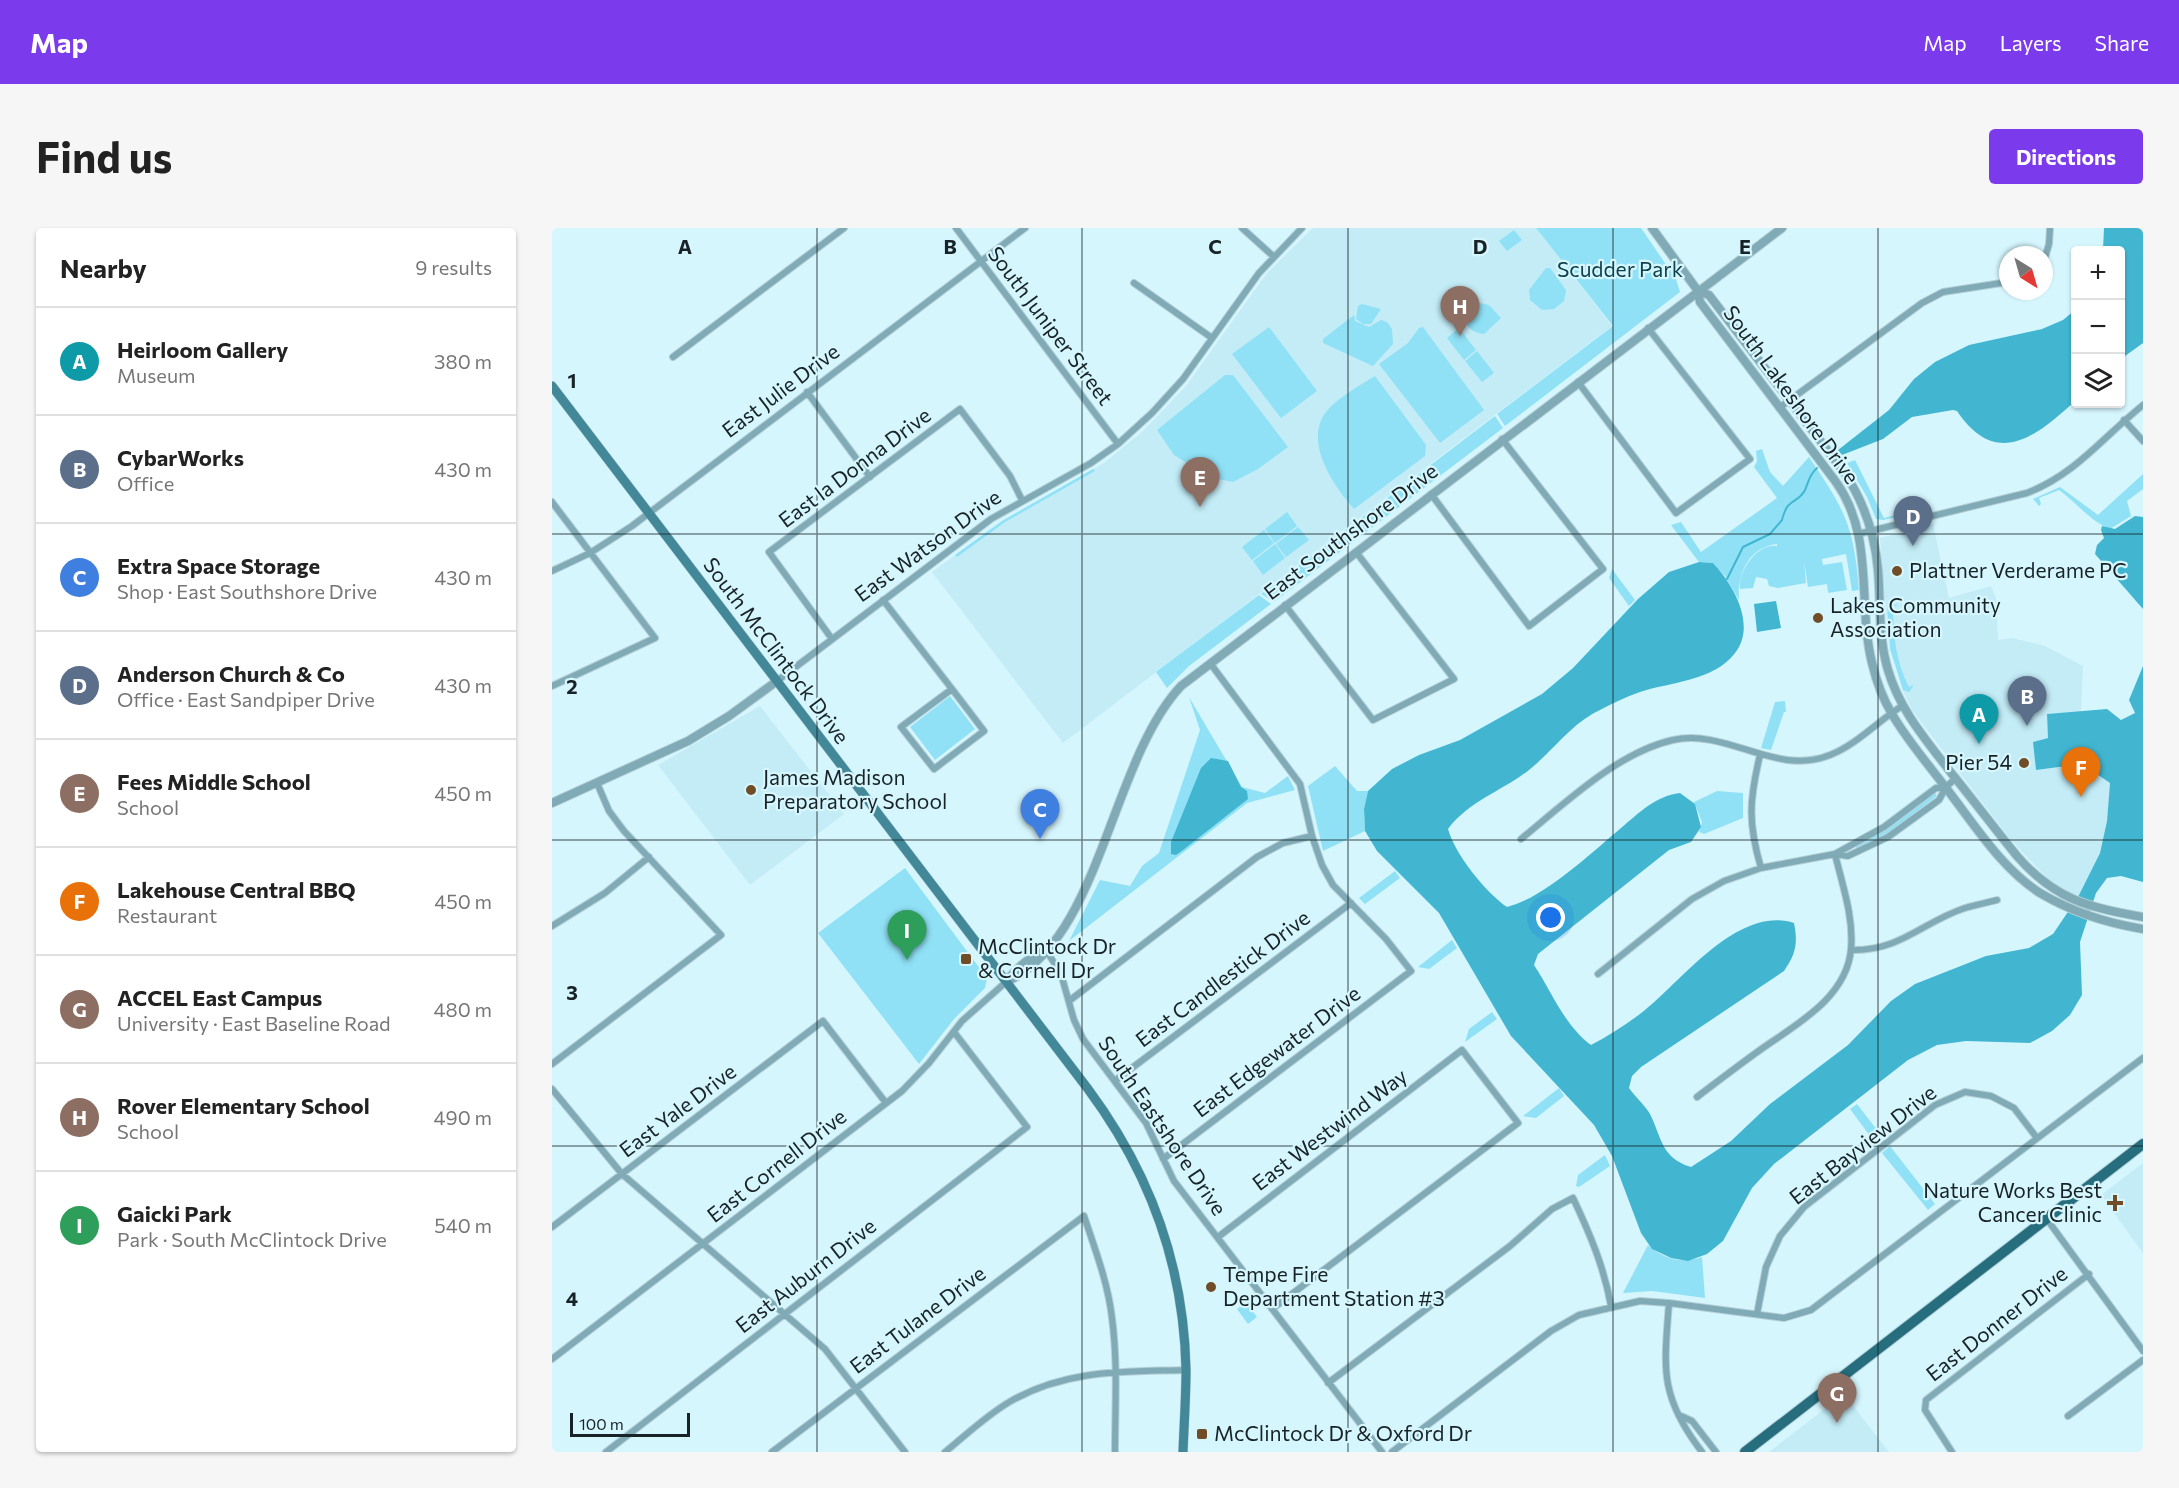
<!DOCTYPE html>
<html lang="en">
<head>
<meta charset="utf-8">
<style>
  :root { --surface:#fff; --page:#f6f6f6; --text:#222; --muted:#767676; --line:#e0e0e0; --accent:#7c3aed }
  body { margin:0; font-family:Commissioner,sans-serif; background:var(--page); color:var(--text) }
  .controls { position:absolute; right:18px; top:18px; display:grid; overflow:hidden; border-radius:6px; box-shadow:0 2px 4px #0004 }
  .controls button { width:54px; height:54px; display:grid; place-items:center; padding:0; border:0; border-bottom:2px solid var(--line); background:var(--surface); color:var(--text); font:30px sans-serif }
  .compass { position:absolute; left:1447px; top:18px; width:54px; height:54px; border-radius:50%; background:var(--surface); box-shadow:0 2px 4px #0004; rotate:143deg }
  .scale { position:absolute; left:18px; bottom:15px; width:120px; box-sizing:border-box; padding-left:6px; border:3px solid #172326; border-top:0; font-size:16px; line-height:21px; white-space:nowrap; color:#172326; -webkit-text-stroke:4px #d6f6fe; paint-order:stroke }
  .you { position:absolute; left:999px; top:690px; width:21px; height:21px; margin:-15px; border:4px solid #fff; border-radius:50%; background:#1a73e8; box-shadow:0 0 0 9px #1a73e833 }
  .badge { display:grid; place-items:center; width:39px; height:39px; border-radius:50%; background:var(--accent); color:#fff; font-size:20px; font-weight:700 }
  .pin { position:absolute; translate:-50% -50px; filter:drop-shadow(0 2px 3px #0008) }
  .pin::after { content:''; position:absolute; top:32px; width:21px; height:18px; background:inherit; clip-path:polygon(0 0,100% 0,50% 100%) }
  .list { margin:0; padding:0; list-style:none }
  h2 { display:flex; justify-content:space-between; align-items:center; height:78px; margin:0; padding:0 24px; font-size:26px }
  h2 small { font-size:20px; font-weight:400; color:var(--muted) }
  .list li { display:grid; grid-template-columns:39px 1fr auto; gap:18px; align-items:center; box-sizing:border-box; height:108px; padding:0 24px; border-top:2px solid var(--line) }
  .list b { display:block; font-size:22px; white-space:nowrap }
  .list p { margin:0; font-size:20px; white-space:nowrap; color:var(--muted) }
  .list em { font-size:20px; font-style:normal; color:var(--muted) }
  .icon { flex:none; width:33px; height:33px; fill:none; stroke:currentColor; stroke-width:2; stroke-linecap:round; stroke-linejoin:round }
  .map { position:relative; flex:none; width:1591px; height:1224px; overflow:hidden; border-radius:6px }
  header { display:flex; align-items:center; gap:36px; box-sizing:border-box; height:84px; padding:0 30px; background:var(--accent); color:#fff }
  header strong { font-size:28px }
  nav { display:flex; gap:33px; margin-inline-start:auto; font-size:21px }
  .intro { display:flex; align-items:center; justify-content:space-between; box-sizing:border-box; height:144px; padding:0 36px }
  h1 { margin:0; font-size:42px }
  .button { padding:15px 27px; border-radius:6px; background:var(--accent); color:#fff; font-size:21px; font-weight:700 }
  main { display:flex; gap:36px; padding:0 36px }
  aside { flex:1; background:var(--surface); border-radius:6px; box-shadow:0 2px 4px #0004 }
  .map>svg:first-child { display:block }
</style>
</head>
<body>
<header>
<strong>Map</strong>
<nav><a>Map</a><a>Layers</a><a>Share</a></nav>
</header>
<div class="intro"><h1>Find us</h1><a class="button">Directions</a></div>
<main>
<aside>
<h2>Nearby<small>9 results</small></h2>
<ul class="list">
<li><span class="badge" style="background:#0f9aa8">A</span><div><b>Heirloom Gallery</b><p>Museum</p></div><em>380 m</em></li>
<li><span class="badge" style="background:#5c6f8a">B</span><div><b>CybarWorks</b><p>Office</p></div><em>430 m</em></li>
<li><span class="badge" style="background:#3f7fe0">C</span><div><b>Extra Space Storage</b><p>Shop · East Southshore Drive</p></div><em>430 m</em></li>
<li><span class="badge" style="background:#5c6f8a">D</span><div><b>Anderson Church &amp; Co</b><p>Office · East Sandpiper Drive</p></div><em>430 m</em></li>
<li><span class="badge" style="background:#8d6e63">E</span><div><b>Fees Middle School</b><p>School</p></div><em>450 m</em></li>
<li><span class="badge" style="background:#e8710a">F</span><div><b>Lakehouse Central BBQ</b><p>Restaurant</p></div><em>450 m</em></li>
<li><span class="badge" style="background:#8d6e63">G</span><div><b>ACCEL East Campus</b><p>University · East Baseline Road</p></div><em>480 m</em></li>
<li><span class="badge" style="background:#8d6e63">H</span><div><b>Rover Elementary School</b><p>School</p></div><em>490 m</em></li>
<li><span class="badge" style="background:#2e9e5b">I</span><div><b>Gaicki Park</b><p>Park · South McClintock Drive</p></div><em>540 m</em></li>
</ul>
</aside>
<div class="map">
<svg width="1591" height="1224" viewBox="0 0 1591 1224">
  <rect width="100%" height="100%" fill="#d6f6fe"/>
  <path fill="#c3ecf7" d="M761,0h223l76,98 -549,417 -131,-171 70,-51 102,-58 39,-32 43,-45 81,-113z
    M1381,296l16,74 42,-12 5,12 2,42 14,-2 33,8 38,20 -2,46 -34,2 1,24 -15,4 3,28 46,-6 28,19 -3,38 -7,32 -22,44 -16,-6 -16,-14 -35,-37 -99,-130 -10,-21 -14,-56 -8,-95z
    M208,478l84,108 -94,71 -92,-120z
    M1591,935v90l-42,-58z
    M1292,1166l45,58h-120z"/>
  <path fill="#90e1f6" d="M984,0h105l35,51 4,13 -175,134 -8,-12 116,-88z
    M962,2l8,10 -15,11 -8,-10z
    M994,40h4l16,22 -2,11 -10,8 -12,1 -12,-10 -1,-10z
    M914,72l23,5 12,13 -17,16c-21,-3 -21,-17 -18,-34z
    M810,76l19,5 -10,15h-8l-7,-5 2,-13z
    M802,87l1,6 14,6 12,-7 6,2 5,7 1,15 -20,22 -50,-23v-4z
    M717,99l48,64 -36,27 -49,-64z
    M871,99l61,83 -44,33 -61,-79 29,-21 11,-15z
    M907,100l17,22 -12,10 -17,-22z
    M925,123l17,22 -12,9 -17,-21z
    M673,147h8l55,72 -30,22 -25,13 -24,-5 -35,-22 -17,-25z
    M823,148l51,69 -1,11 -71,53c-20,-23 -51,-67 -28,-97 12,-15 33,-26 49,-36z
    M943,188l8,12 -229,174 -13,-8z
    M1210,221l8,23 13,14 26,-29c36,53 45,69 50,133l-7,1 -6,-37 -29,6 5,-1 1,6 19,-3 5,28 -19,3 -1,-9 -19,3 -4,-26 2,22 -28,5 -9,-2 -2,-7 -11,-2 -3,11 -13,1c-2,-18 17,-46 37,-43v-2c-29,3 -40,31 -38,56l-14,-24 -12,-13 -14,-1 -28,-37 10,-3 20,30 76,-54 -23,-31 3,-6 -1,-10z
    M1303,232l29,58 32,-8v-8l3,10 -36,8 -7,-1 -9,-22 -20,-34z
    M541,241l2,2 -90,51 -48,35 -2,-2 47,-34z
    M1591,246v15l-16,12 4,15 -21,13c-20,-8 -33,-26 -51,-39l-20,8 2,6 -2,2 -6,-7 27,-12 38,28z
    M735,284l10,14 -22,17 -10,-14z
    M746,299l11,13 -23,17 -10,-13z
    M712,302l10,13 -22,17 -10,-13z
    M723,316l10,14 -22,17 -10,-14z
    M1060,341l23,31 -6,6 -20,-28z
    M707,367l12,9 -82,62 -22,22 -11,-16z
    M1335,375l11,2 -5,1c0,27 3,57 16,81l5,-2 -5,7 -6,-2 -13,-41z
    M398,468l25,33 -40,31 -25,-33z
    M637,469l53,90 23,6 23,-17 7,14 -48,13 -178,138 31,-61 30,6 12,-20 17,-13 41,-123z
    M1233,473l1,11h-2l-13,38 -10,-2 14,-46z
    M783,538l22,25h11l-4,18 1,22 -42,20 -15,-65z
    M1165,563l26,2v25l-39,16 -5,-2 3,-10 -8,-20z
    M1383,565l2,3 -46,35 -35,18v-4l30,-15z
    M353,640l82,110 -2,10 -31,31 -35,45 -101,-131z
    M843,643l5,7 -35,26 -6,-6z
    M900,712l5,8 -28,21 -11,-2z
    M940,784l5,7 -32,23 4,-13z
    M1007,860l5,8 -28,22 -13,-2z
    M1305,876l24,31 -8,5 -23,-31z
    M1338,918l45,58 -7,6 -46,-57z
    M1053,927l5,11 -31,21 -3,-1 2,-11z
    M1096,1017c15,14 34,19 54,12l3,41 -53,-7 -29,2z
    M694,1074l11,15 -9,7 -11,-15z"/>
  <path fill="#42b6d1" d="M1552,0h39v115l-22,16 -1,-109h-17z
    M1523,82v91c-39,36 -79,68 -118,10l-4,-1 -41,7 -29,22 -41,16 -4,-5 51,-40 25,-31 21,-17 34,-17 73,-16 21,-9z
    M1583,288l8,1v92l-48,-55 2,-9 7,-7 -3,-8 1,-4 13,3z
    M1147,334l14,1c20,21 44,62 22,90 -21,28 -65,29 -95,39 -14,5 -29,12 -42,19 -27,13 -46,41 -69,59 -27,21 -60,31 -81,59 7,25 37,63 59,78 37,-9 84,-54 114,-79 18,-15 34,-32 59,-35l15,11 6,23 -10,15 -22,8 -131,104 -4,11c18,27 30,60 57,80 19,-10 38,-22 54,-35 38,-31 94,-105 149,-87 4,20 2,31 -10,48l-143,96 -9,9 -3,12c6,9 16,17 21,26 12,24 11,44 41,53l40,-26 39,-37 78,-59 43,-44 24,-17 71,-28 43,-8 24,-14 25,-37 22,-44 7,-32 3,-38 -28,-19 -46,6 -3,-28 15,-4 -1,-24 60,-5 14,11 14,-7 -6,-13 14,-34v216l-22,-6 -14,2 -11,15 -16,49 2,53 -12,20 -18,16 -22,12 -64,-2 -29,4 -29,15 -134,104 -22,24 -29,53 -16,13 -19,7 -17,-3 -19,-9 -11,-16 -29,-77 -18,-31 -83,-89 -72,-123 -62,-62 -12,-20 -1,-22 4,-18 24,-22 27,-14 41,-15 82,-46 31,-26 65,-69 31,-27z
    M1224,373l5,27 -24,4 -3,-28z
    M659,530l17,3 13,26 6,4 1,8 -65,51 -7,5 -5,-1v-12l30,-74z"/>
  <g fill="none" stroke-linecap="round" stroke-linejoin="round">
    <path stroke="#42b6d1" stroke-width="2" d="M1175,351l16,-32 27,-13 12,-14c6,-24 15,-15 23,-30 4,-9 4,-15 12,-22"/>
    <g stroke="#b4d0d7" stroke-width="8">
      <path id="minor" d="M404,0l162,216
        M690,0l31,28
        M1492,33l5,-17 1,-16
        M582,55l78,55
        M121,129l171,-129
        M1026,154l98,131 74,-54 -102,-131
        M255,164l63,85
        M1227,180l143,-105 21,-11 65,-10
        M1572,192l19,21
        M879,266l98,132 74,-57 -101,-130
        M0,274l103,136 -103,48
        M1306,306l169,-41c49,-19 76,-56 116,-88
        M0,343l38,-18 42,-27 393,-298
        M331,372l69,89
        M733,377l88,115 81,-41 -98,-127
        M280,411l-63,-87 191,-143 50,67 12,24
        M225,453l214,-162 100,-56 27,-19 34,-31 31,-34 76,-106 43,-45
        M400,461l32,42 -50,38 -33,-42z
        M1208,527c-11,46 -12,68 1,113
        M969,611c43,-35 97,-87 152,-99 54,-12 103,37 157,15 26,-10 48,-34 72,-49
        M1283,626l13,2 40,-19 51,-37 7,-13 10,-9
        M0,698l53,-33 44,-36
        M494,722l15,24 13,46 9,19 63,84 28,58 208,271
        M1299,722c50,1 71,-28 114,-42 10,-3 21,-5 32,-8
        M1046,746l94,-75 32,-18 37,-13 74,-14 49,-27 52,-39 10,-1
        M517,773l188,-144 26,-14 29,-7
        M0,836l169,-129 -97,-104 -15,-20 -12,-28
        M564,852l235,-177
        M0,861l70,85 203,175 80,103
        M1145,869c21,-16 42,-32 63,-47 35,-25 87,-52 91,-101 3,-32 -9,-65 -16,-95
        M611,931l248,-188 -25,-32 -53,-54 -11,-20 -10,-29 -12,-52 -90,-121
        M1494,990l97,133
        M0,999l271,-206 63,82
        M666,1009l244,-187 56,73 -246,186
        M1117,1075c-5,66 -10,93 33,149
        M1205,1086l9,-47 14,-31 24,-29 131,-102 30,-13 26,4 23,12 23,30
        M0,1131l350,-268 27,-28 33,-42 44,-39
        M776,1155l182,-137 42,-37 21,-11c17,36 31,69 38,108
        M1129,1188l11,5 24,31
        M1516,1188l75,-56
        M54,1224l421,-325 -73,-95
        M220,1224l312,-236c11,33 24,67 28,102 6,45 3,89 3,134
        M393,1224c21,-17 43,-38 66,-51 56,-32 112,-29 175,-31
        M840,1224l159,-121 28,-16 61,-14 29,2 115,15 27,-8 332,-252
        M1400,1224l-27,-42 1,-10 163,-126"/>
    </g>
    <g stroke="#b4d0d7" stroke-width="10">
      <path id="tertiary" d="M1100,0l46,63 2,11 136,180c39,55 21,120 36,181 4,17 11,36 20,51 15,26 36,50 54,74 28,36 55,80 94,105 32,19 66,30 103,36
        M1146,63l11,4 135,177c20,30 31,63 34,98 3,34 0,67 10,100 12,41 39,71 64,104 22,27 43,55 65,82 37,43 72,52 126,61
        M0,575l136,-62 41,-25 48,-35
        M456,751c11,-13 22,-23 38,-29
        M454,754c95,-42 104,-220 175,-296l601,-458"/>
    </g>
    <g stroke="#b4d0d7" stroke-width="10">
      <path id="secondary" d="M0,158l536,703c61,82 96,177 98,281 0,27 -2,55 -3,82"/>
    </g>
    <g stroke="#b4d0d7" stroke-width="12">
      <path id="primary" d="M1193,1224l398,-308"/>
    </g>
    <use href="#minor" stroke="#80aab6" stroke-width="6"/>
    <use href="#tertiary" stroke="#80aab6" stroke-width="8"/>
    <use href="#secondary" stroke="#438899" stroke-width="9"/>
    <use href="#primary" stroke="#266d7e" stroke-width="10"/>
  </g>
  <path fill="none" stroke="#172326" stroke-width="1.5" stroke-opacity="0.55" d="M265,0v1224M530,0v1224M796,0v1224M1061,0v1224M1326,0v1224M0,306h1591M0,612h1591M0,918h1591"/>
  <g fill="#714d27" stroke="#d6f6fe" stroke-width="2">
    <circle cx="1345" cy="343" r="6"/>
    <circle cx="1266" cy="390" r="6"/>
    <circle cx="1472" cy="535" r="6"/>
    <circle cx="199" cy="562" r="6"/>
    <rect x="408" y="725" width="12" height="12" rx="3"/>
    <path d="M1560 966h6v6h6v6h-6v6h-6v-6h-6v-6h6z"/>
    <circle cx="659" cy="1059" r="6"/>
    <rect x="644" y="1200" width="12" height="12" rx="3"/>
  </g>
  <g text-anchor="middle" stroke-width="4.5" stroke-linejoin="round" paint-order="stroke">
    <g font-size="21" fill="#0d414c" stroke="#d6f6fe">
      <text x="1068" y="49">Scudder Park</text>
    </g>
    <g font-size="21" fill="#172326" stroke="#d6f6fe">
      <text transform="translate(498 98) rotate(53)" y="7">South Juniper Street</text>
      <text transform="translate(229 163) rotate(-37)" y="7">East Julie Drive</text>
      <text transform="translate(1239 167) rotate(54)" y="7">South Lakeshore Drive</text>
      <text transform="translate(303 240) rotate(-37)" y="7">East la Donna Drive</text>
      <text transform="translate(799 304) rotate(-37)" y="7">East Southshore Drive</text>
      <text transform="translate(376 318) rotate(-36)" y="7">East Watson Drive</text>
      <text transform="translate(224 423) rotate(53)" y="7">South McClintock Drive</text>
      <text transform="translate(671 751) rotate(-37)" y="7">East Candlestick Drive</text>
      <text transform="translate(725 824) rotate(-37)" y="7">East Edgewater Drive</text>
      <text transform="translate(126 883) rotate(-37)" y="7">East Yale Drive</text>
      <text transform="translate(610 898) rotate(56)" y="7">South Eastshore Drive</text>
      <text transform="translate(778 902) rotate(-37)" y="7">East Westwind Way</text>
      <text transform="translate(1311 917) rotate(-38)" y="7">East Bayview Drive</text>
      <text transform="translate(225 938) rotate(-38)" y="7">East Cornell Drive</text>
      <text transform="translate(254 1048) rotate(-38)" y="7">East Auburn Drive</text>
      <text transform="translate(366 1092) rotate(-37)" y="7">East Tulane Drive</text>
      <text transform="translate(1445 1096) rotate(-38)" y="7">East Donner Drive</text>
    </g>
    <g font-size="21" fill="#172326" stroke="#d6f6fe" text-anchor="start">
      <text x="1357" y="350">Plattner Verderame PC</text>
      <text x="1278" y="385">Lakes Community<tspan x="1278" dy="24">Association</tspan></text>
      <text x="1460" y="542" text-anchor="end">Pier 54</text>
      <text x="211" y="557">James Madison<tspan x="211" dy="24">Preparatory School</tspan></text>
      <text x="426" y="726">McClintock Dr<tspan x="426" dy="24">&amp; Cornell Dr</tspan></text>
      <text x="1550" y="970" text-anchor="end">Nature Works Best<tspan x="1550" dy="24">Cancer Clinic</tspan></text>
      <text x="671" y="1054">Tempe Fire<tspan x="671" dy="24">Department Station #3</tspan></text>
      <text x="662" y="1213">McClintock Dr &amp; Oxford Dr</text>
    </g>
  </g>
  <g font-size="20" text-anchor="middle" font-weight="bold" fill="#172326" stroke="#d6f6fe" stroke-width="4.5" stroke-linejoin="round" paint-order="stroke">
    <text x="133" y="26">A</text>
    <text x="398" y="26">B</text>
    <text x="663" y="26">C</text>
    <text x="928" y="26">D</text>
    <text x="1193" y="26">E</text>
    <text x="20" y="160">1</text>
    <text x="20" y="466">2</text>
    <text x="20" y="772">3</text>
    <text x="20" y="1078">4</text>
  </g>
</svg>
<div class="controls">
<button>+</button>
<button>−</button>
<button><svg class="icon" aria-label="layers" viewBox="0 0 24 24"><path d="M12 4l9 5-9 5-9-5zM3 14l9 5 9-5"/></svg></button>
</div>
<svg class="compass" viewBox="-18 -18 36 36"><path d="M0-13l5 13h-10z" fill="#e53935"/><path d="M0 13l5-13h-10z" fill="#767676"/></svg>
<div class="scale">100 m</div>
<div class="you"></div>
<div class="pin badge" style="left:1427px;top:516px;background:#0f9aa8">A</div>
<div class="pin badge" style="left:1475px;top:498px;background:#5c6f8a">B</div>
<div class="pin badge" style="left:488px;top:611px;background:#3f7fe0">C</div>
<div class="pin badge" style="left:1361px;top:318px;background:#5c6f8a">D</div>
<div class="pin badge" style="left:648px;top:279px;background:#8d6e63">E</div>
<div class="pin badge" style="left:1529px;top:569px;background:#e8710a">F</div>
<div class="pin badge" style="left:1285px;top:1195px;background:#8d6e63">G</div>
<div class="pin badge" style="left:908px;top:108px;background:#8d6e63">H</div>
<div class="pin badge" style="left:355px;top:732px;background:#2e9e5b">I</div>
</div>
</main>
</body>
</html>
